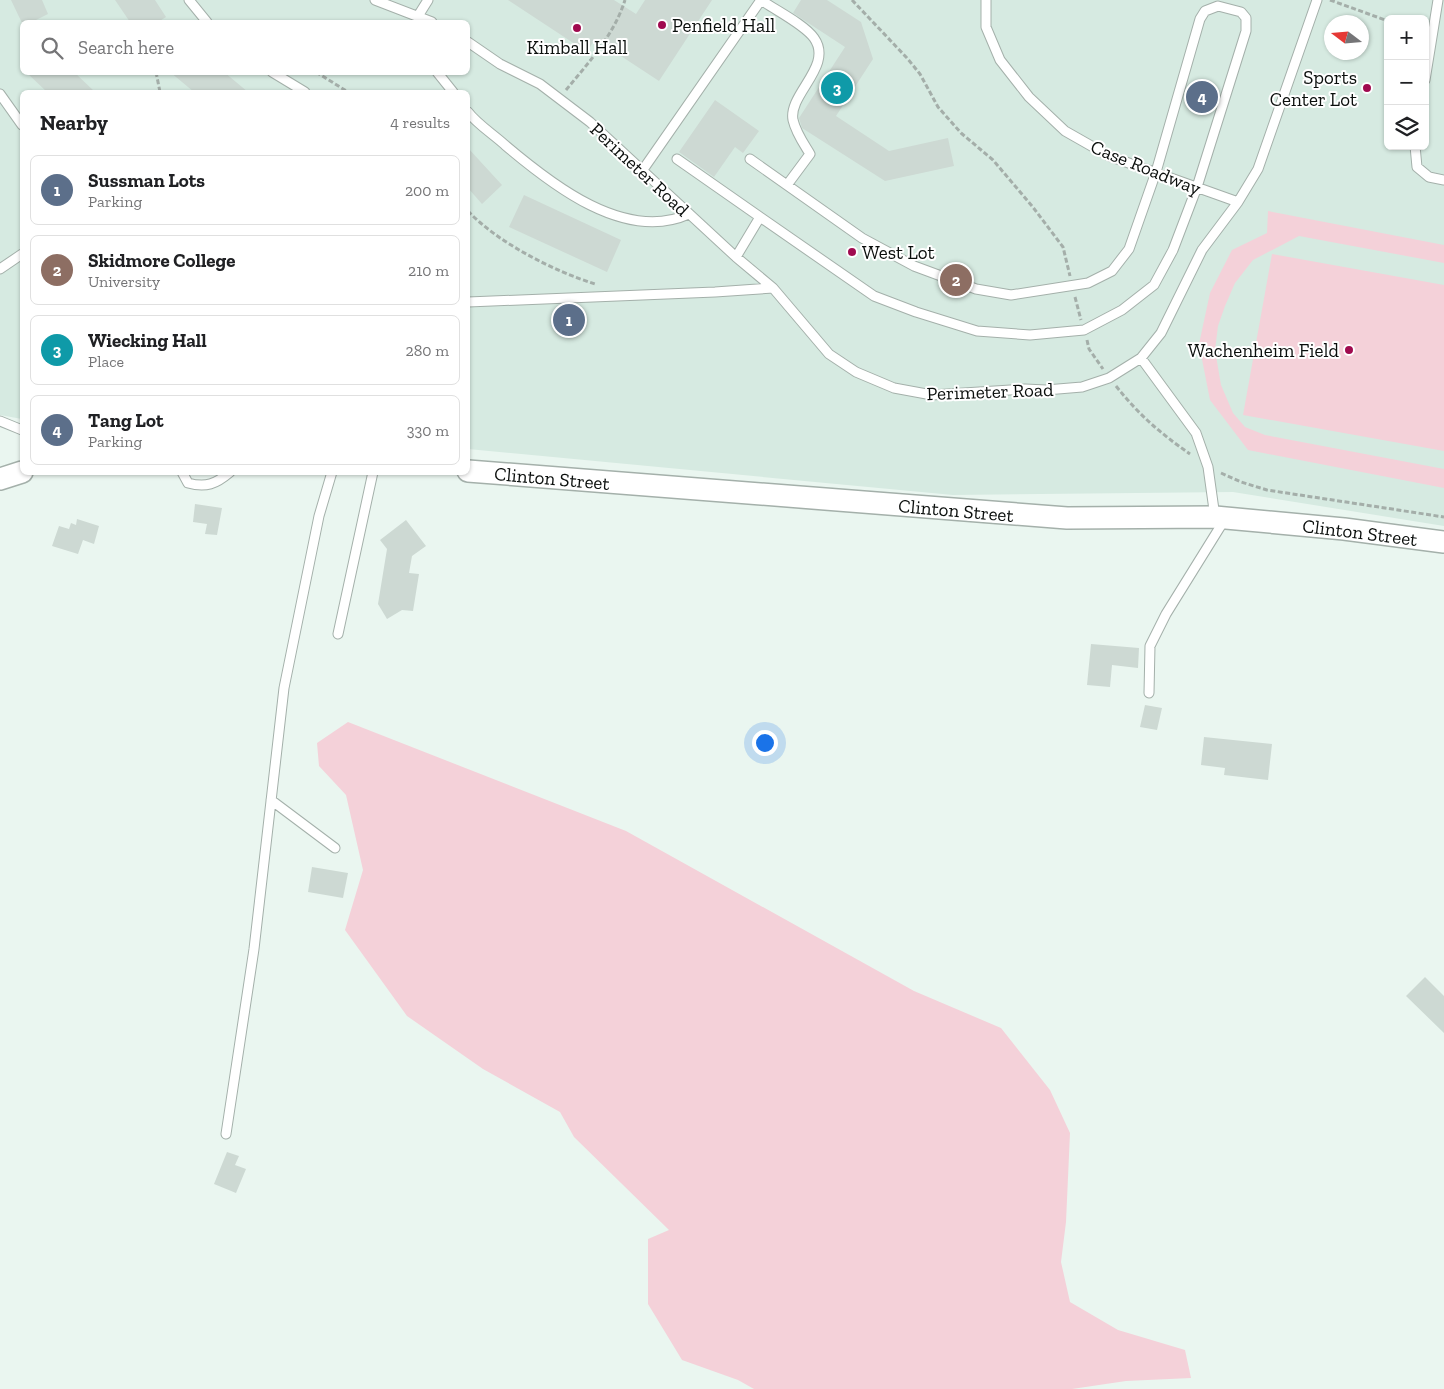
<!DOCTYPE html>
<html lang="en">
<head>
<meta charset="utf-8">
<style>
  :root { --surface:#fff; --page:#f6f6f6; --text:#202124; --muted:#757577; --line:#e0e0e0; --accent:#db2777 }
  body { margin:0; font-family:"Zilla Slab",serif; background:var(--page); color:var(--text) }
  .controls { position:absolute; right:15px; top:15px; display:grid; overflow:hidden; border-radius:8px; box-shadow:0 1px 4px #0004 }
  .controls button { width:45px; height:45px; display:grid; place-items:center; padding:0; border:0; border-bottom:1px solid var(--line); background:var(--surface); color:var(--text); font:25px sans-serif }
  .compass { position:absolute; left:1324px; top:15px; width:45px; height:45px; border-radius:50%; background:var(--surface); box-shadow:0 1px 4px #0004; rotate:286deg }
  .you { position:absolute; left:764px; top:742px; width:18px; height:18px; margin:-12px; border:4px solid #fff; border-radius:50%; background:#1a73e8; box-shadow:0 0 0 8px #1a73e833 }
  .badge { display:grid; place-items:center; width:32px; height:32px; border-radius:50%; background:var(--accent); color:#fff; font-size:16px; font-weight:700 }
  .pin { position:absolute; translate:-50% -50%; border:2px solid #fff; box-shadow:0 1px 5px #0006 }
  .list { margin:0; padding:0; list-style:none }
  h2 { display:flex; justify-content:space-between; align-items:center; height:65px; margin:0; padding:0 20px; font-size:21px }
  h2 small { font-size:16px; font-weight:400; color:var(--muted) }
  .list li { display:grid; grid-template-columns:32px 1fr auto; gap:15px; align-items:center; box-sizing:border-box; height:70px; margin:0 10px 10px; padding:0 10px; border:1px solid var(--line); border-radius:8px }
  .list b { display:block; font-size:19px; white-space:nowrap }
  .list p { margin:0; font-size:16px; white-space:nowrap; color:var(--muted) }
  .list em { font-size:16px; font-style:normal; color:var(--muted) }
  .icon { flex:none; width:28px; height:28px; fill:none; stroke:currentColor; stroke-width:2; stroke-linecap:round; stroke-linejoin:round }
  .map { position:relative; flex:none; width:1444px; height:1389px; overflow:hidden }
  .search { position:absolute; background:var(--surface); box-shadow:0 1px 4px #0004; left:20px; top:20px; width:450px; height:55px; display:flex; align-items:center; gap:12px; box-sizing:border-box; padding:0 18px; border-radius:8px; color:var(--muted); font-size:19px }
  .panel { position:absolute; background:var(--surface); box-shadow:0 1px 4px #0004; left:20px; top:90px; width:450px; height:385px; border-radius:8px }
  .map>svg:first-child { display:block }
</style>
</head>
<body>
<div class="map">
<svg width="1444" height="1389" viewBox="0 0 1444 1389">
  <rect width="100%" height="100%" fill="#eaf6f0"/>
  <path fill="#d6eae1" fill-rule="evenodd" d="M0,0h1444v526l-211,-34 -280,3 -485,-46v-357h-446v327l-22,-4zM1388,19h37v127h-37zM22,22h446v50h-446zM1332,22h30v30h-30z"/>
  <path fill="#f4d1d9" d="M1268,211l176,34v18l-145,-27 -46,24 -18,23 -10,23 -7,20 -3,24 6,35 12,28 12,14 20,8 179,34v19l-196,-38 -38,-50 -11,-56 11,-51 22,-43 35,-17z
    M1272,254l172,31v166l-201,-36z
    M348,722l278,109 288,160 87,37 49,62 20,43 -4,89 -5,40 9,40 48,28 67,20 6,28 -65,3 -54,8h-318l-16,-9 -56,-20 -34,-56v-65l21,-9 -95,-93 -14,-25 -77,-43 -76,-53 -62,-86 18,-60 -17,-75 -27,-29 -2,-23z"/>
  <path fill="#cdd9d3" d="M11,0h31l6,14 -16,8 -10,1z
    M115,0h40l11,17 -8,5h-28z
    M508,0h106l22,14 9,-14h67l-53,81 -64,-42 -8,13z
    M801,0h26l34,22 12,37 -37,57 53,35 59,-13 6,28 -69,15 -83,-53 -3,-10 46,-71 -52,-34z
    M26,72h48l21,20h-48z
    M170,72h54l24,20h-54z
    M715,100l44,31 -16,22 -8,-6 -21,30 -35,-25z
    M468,148l34,37 -20,19 -14,-16z
    M524,195l97,45 -14,32 -98,-45z
    M195,504l27,4 -5,27 -12,-1 2,-10 -14,-2z
    M77,519l22,7 -5,18 -11,-4 -5,14 -26,-8 7,-20 10,3 2,-6 5,2z
    M406,520l20,26 -14,10 -3,17 10,1 -6,37 -11,-1 -15,9 -9,-15 9,-55 -7,-9z
    M1091,644l48,4 -1,20 -26,-3 -2,22 -23,-2z
    M1145,705l17,3 -5,22 -17,-3z
    M1204,737l68,7 -4,36 -44,-5 1,-7 -24,-3z
    M312,867l36,6 -5,25 -35,-6z
    M1425,977l19,19v37l-38,-37z
    M227,1152l12,4 -4,9 11,4 -10,24 -22,-9z"/>
  <g fill="none" stroke-linecap="round" stroke-linejoin="round">
    <g stroke="#a4b0aa" stroke-width="11">
      <path id="service" d="M189,0l18,22
        M375,0l57,22
        M761,0c14,10 43,24 53,38 20,28 -26,56 -21,82 3,13 11,24 17,34l-23,31
        M986,0v27l14,33 29,37 36,34 44,25 129,46
        M418,16l10,-16
        M468,42l32,22 40,20 50,38 146,135 37,31 56,66 27,18 38,16 38,7 93,-6 21,1 36,-3 27,-9 32,-20 20,-25 41,-83 36,-48 20,-33 59,-169
        M272,72l33,20
        M437,72l16,20
        M1425,80l13,-80
        M0,94l22,31
        M468,112c9,12 25,22 37,33 46,39 120,98 184,69
        M1415,146l2,21 12,10 15,3
        M677,159l83,58 -24,40
        M750,159l112,79 52,28 62,23 35,6 77,-12 24,-12 17,-22 27,-77 44,-153 5,-8 13,-5 23,6 5,6v13l-49,156 -24,63 -19,35 -32,25 -38,20 -54,5 -53,-4 -61,-19 -42,-16 -114,-79
        M642,171l119,-171
        M0,269l22,-15
        M468,302l247,-10 58,-4
        M1141,358l55,75 12,34 7,50
        M0,421l22,9
        M182,472l6,11c18,5 28,1 42,-11
        M338,634l35,-162
        M1149,693l1,-47 16,-32 59,-95
        M271,800l64,48
        M226,1134l28,-185 30,-261 35,-172 13,-44"/>
    </g>
    <g stroke="#a4b0aa" stroke-width="24">
      <path id="tertiary" d="M468,471l599,47 148,-1 129,12 100,13
        M0,479l22,-7"/>
    </g>
    <path stroke="#a4aea9" stroke-width="3" stroke-dasharray="5 2.5" stroke-linecap="butt" d="M852,0l55,58 13,16 18,33 23,26 32,27 39,46 31,41 7,29
      M1330,0l58,21
      M156,72l4,20
      M316,72l32,20
      M566,90c23,-28 48,-55 59,-90
      M468,211c30,32 86,60 127,73
      M1075,297l6,23
      M1087,340l2,9 14,20
      M1116,386c23,29 44,47 74,68
      M1221,473l20,9 26,8 177,27"/>
    <use href="#service" stroke="#fff" stroke-width="9"/>
    <use href="#tertiary" stroke="#fff" stroke-width="21"/>
  </g>
  <g fill="#a00a4f" stroke="#fff" stroke-width="2">
    <circle cx="662" cy="25" r="5"/>
    <circle cx="577" cy="28" r="5"/>
    <circle cx="1367" cy="88" r="5"/>
    <circle cx="852" cy="252" r="5"/>
    <circle cx="1349" cy="350" r="5"/>
  </g>
  <g text-anchor="middle" stroke-width="4" stroke-linejoin="round" paint-order="stroke">
    <g font-size="19" fill="#0a0e0c" stroke="#fff" text-anchor="start">
      <text x="672" y="32">Penfield Hall</text>
      <text x="577" y="54" text-anchor="middle">Kimball Hall</text>
      <text x="1357" y="84" text-anchor="end">Sports<tspan x="1357" dy="22">Center Lot</tspan></text>
      <text x="862" y="259">West Lot</text>
      <text x="1339" y="357" text-anchor="end">Wachenheim Field</text>
    </g>
    <g font-size="19" fill="#0a0e0c" stroke="#fff">
      <text transform="translate(1146 167) rotate(22)" y="7">Case Roadway</text>
      <text transform="translate(640 169) rotate(43)" y="7">Perimeter Road</text>
      <text transform="translate(990 391) rotate(-2)" y="7">Perimeter Road</text>
      <text transform="translate(552 478) rotate(5)" y="7">Clinton Street</text>
      <text transform="translate(956 510) rotate(5)" y="7">Clinton Street</text>
      <text transform="translate(1360 532) rotate(7)" y="7">Clinton Street</text>
    </g>
  </g>
</svg>
<div class="controls">
<button>+</button>
<button>−</button>
<button><svg class="icon" aria-label="layers" viewBox="0 0 24 24"><path d="M12 4l9 5-9 5-9-5zM3 14l9 5 9-5"/></svg></button>
</div>
<svg class="compass" viewBox="-18 -18 36 36"><path d="M0-13l5 13h-10z" fill="#e53935"/><path d="M0 13l5-13h-10z" fill="#757577"/></svg>
<div class="you"></div>
<div class="pin badge" style="left:569px;top:320px;background:#5c6f8a">1</div>
<div class="pin badge" style="left:956px;top:280px;background:#8d6e63">2</div>
<div class="pin badge" style="left:837px;top:88px;background:#0f9aa8">3</div>
<div class="pin badge" style="left:1202px;top:97px;background:#5c6f8a">4</div>
<div class="search"><svg class="icon" aria-label="search" viewBox="0 0 24 24"><circle cx="10" cy="10" r="6"/><path d="M15 15l6 6"/></svg>Search here</div>
<section class="panel">
<h2>Nearby<small>4 results</small></h2>
<ul class="list">
<li><span class="badge" style="background:#5c6f8a">1</span><div><b>Sussman Lots</b><p>Parking</p></div><em>200 m</em></li>
<li><span class="badge" style="background:#8d6e63">2</span><div><b>Skidmore College</b><p>University</p></div><em>210 m</em></li>
<li><span class="badge" style="background:#0f9aa8">3</span><div><b>Wiecking Hall</b><p>Place</p></div><em>280 m</em></li>
<li><span class="badge" style="background:#5c6f8a">4</span><div><b>Tang Lot</b><p>Parking</p></div><em>330 m</em></li>
</ul>
</section>
</div>
</body>
</html>
